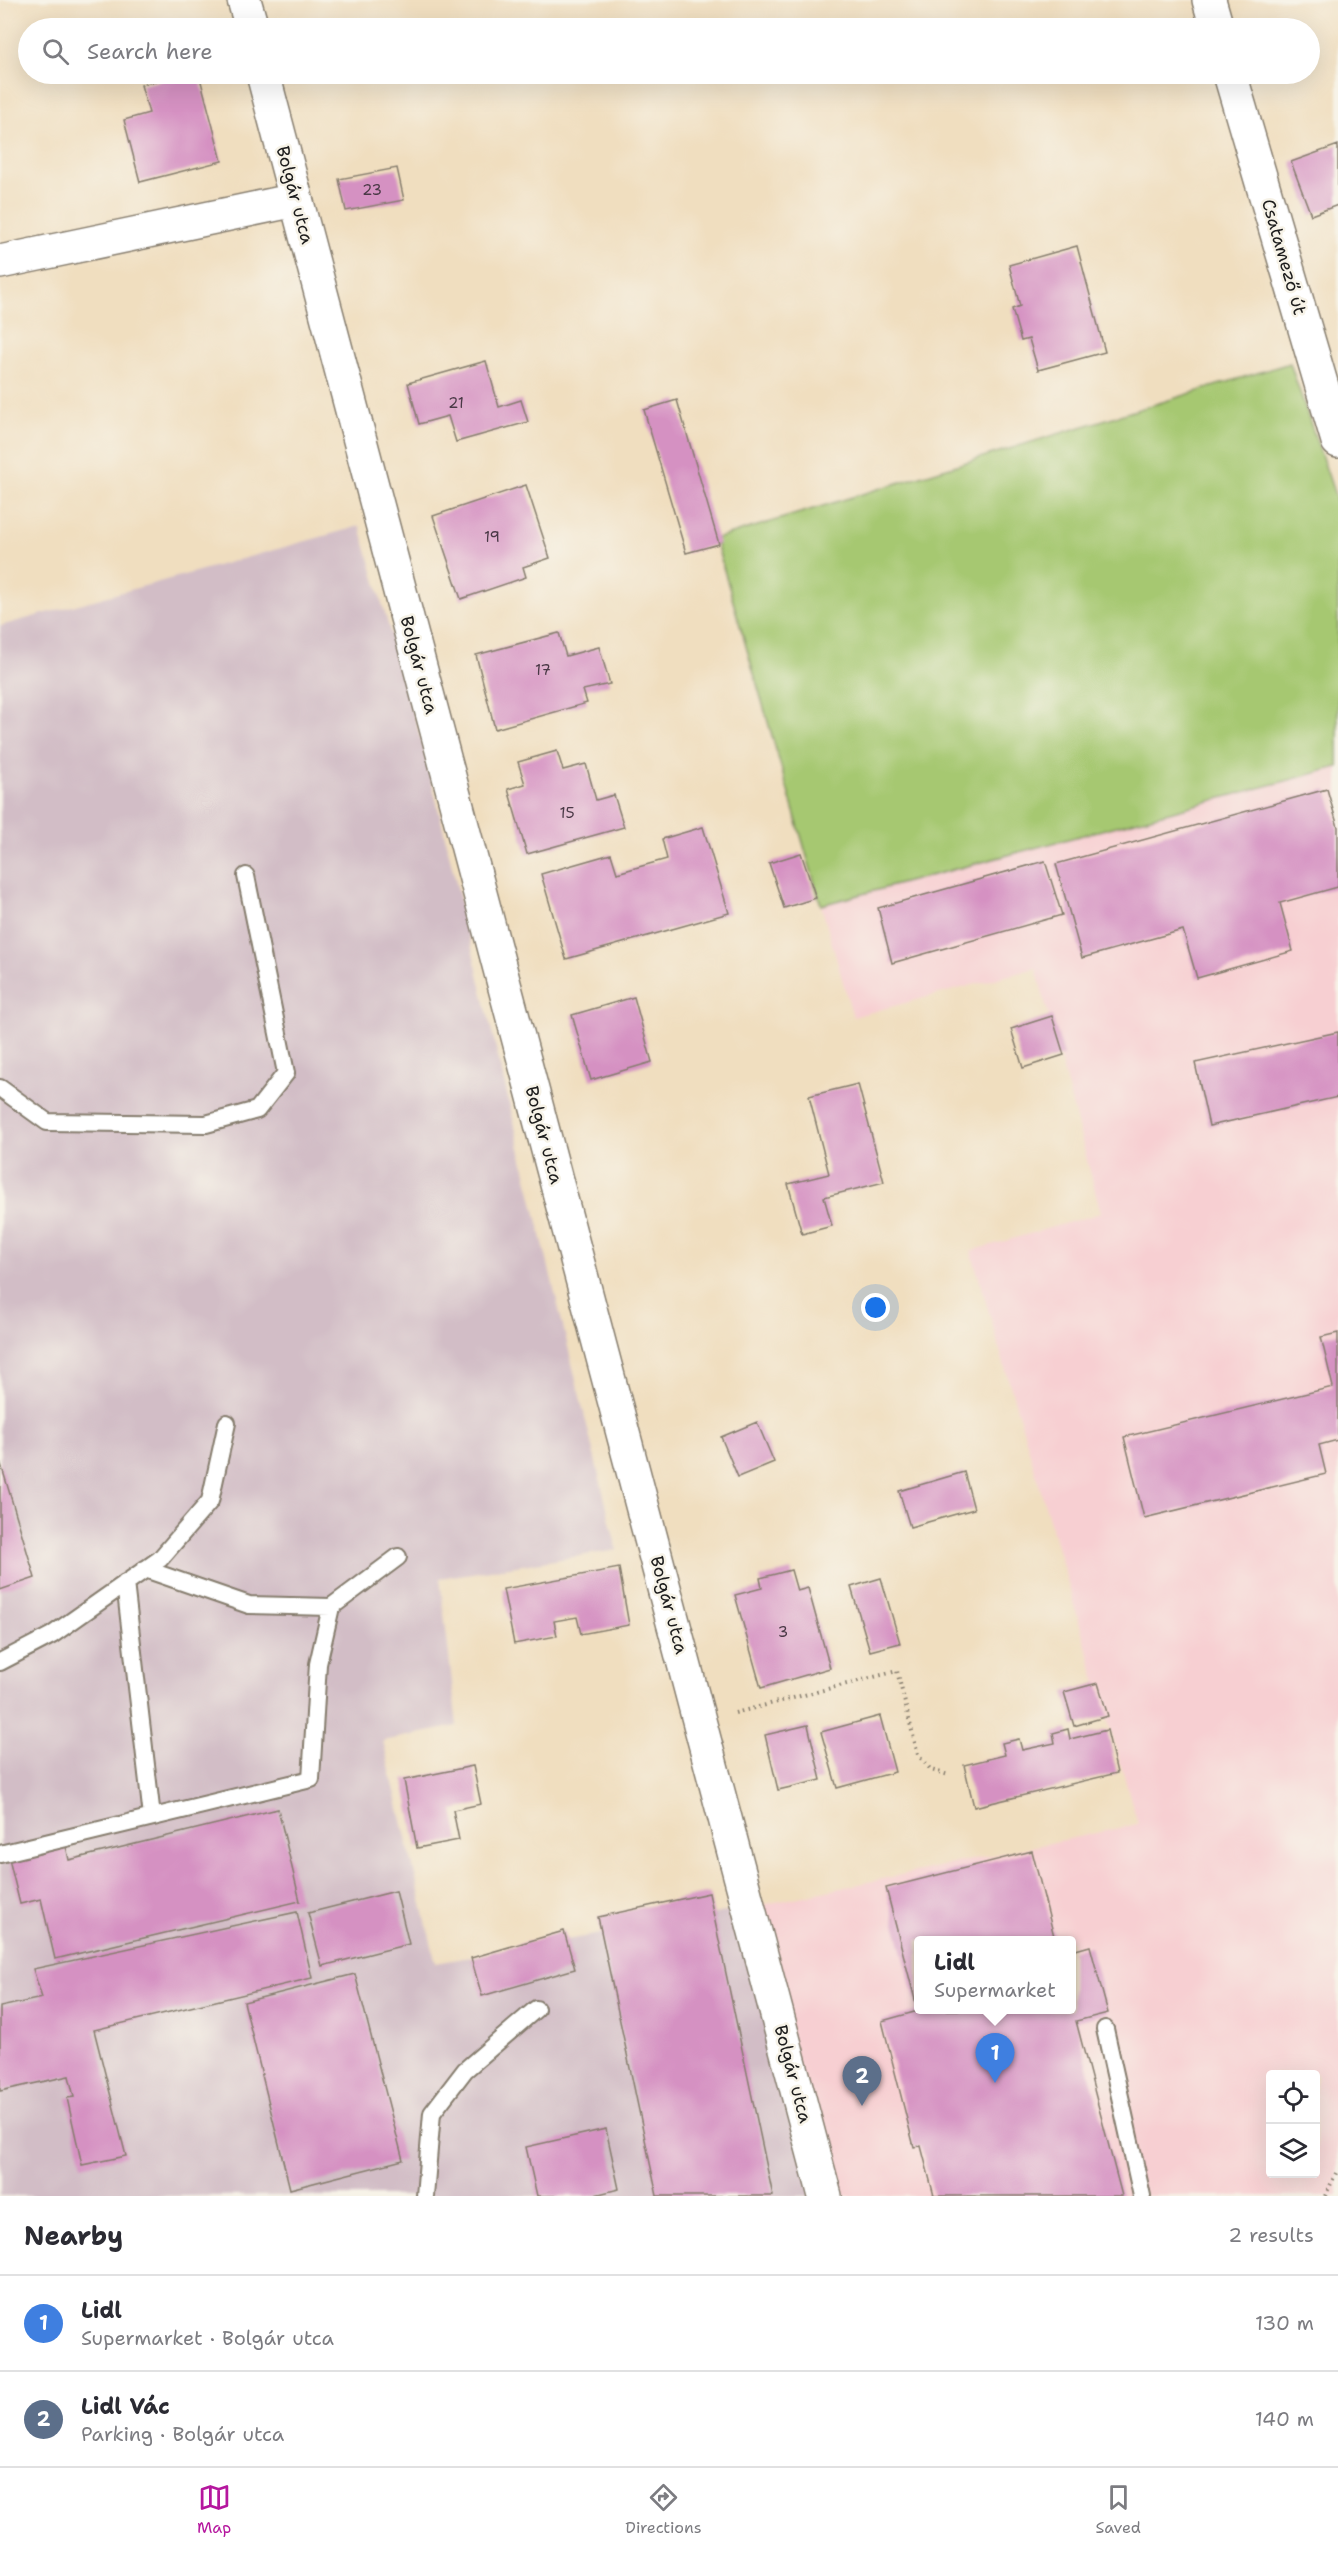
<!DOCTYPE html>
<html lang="en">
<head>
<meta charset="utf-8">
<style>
  :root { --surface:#fff; --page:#f7f7f7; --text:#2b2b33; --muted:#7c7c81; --line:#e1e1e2; --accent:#b5179e }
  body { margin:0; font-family:"Shantell Sans",sans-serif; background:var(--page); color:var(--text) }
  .controls { position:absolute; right:18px; bottom:18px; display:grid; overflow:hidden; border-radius:6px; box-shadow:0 6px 24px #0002 }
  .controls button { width:54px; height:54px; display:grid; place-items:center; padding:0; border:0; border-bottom:2px solid var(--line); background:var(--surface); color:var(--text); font:30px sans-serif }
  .you { position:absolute; left:876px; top:1308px; width:21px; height:21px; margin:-15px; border:4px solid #fff; border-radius:50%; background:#1a73e8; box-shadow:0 0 0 9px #1a73e833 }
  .badge { display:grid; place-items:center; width:39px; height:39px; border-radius:50%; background:var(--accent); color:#fff; font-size:20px; font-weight:700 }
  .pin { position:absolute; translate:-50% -50px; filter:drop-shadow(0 2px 3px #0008) }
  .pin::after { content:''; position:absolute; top:32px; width:21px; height:18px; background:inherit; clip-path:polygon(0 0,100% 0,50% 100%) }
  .popup { position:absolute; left:914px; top:1936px; width:162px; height:78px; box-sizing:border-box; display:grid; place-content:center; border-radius:6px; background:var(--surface); filter:drop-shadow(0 2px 4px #0005); font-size:20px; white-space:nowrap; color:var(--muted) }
  .popup b { font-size:22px; color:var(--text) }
  .popup::after { content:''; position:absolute; left:50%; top:100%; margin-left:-12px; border:12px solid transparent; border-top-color:var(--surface) }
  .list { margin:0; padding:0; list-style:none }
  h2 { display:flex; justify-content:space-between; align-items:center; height:78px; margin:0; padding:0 24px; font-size:26px }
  h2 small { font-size:20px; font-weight:400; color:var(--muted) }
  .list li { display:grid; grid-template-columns:39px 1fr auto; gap:18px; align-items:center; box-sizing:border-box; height:96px; padding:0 24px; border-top:2px solid var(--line) }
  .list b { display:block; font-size:22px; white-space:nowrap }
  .list p { margin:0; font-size:20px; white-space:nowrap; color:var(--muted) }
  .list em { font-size:20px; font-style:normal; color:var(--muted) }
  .icon { flex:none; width:33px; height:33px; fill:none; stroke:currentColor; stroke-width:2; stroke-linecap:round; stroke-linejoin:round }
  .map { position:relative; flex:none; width:1338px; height:2196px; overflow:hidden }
  .search { position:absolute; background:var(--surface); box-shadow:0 6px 24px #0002; left:18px; right:18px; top:18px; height:66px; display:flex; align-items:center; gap:15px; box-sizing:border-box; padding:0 21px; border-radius:33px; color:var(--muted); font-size:22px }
  .sheet { height:270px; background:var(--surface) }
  nav { display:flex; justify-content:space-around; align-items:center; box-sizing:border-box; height:84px; border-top:2px solid var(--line); background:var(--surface); font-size:16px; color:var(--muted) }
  nav a { display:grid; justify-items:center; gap:3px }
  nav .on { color:var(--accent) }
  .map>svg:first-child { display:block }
</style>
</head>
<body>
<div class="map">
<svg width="1338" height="2196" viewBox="0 0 1338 2196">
  <rect width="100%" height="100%" fill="#f7f3e8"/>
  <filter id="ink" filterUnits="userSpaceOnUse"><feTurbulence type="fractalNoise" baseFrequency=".0167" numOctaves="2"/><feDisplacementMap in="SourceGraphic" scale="12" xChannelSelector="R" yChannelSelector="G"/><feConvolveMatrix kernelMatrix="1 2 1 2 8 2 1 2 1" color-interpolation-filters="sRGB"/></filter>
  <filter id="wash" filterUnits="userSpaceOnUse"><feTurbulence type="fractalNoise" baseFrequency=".008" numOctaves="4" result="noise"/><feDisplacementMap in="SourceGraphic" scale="24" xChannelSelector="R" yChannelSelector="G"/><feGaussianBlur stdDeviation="1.35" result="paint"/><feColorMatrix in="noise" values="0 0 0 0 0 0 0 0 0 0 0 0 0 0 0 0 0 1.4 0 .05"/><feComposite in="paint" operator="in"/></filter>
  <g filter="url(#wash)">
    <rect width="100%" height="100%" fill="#f0debf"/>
    <path fill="#f7cfd2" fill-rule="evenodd" d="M1338,767v1429h-516l-74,-288 390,-84 -167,-573 130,-38 -65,-245 -183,49 -32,-112zM918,1940h154v70h-154zM1270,2074h46v100h-46z"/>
    <path fill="#d2bdc6" d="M360,526l65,228 192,796 -177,28 17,148 -74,15 53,222 312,-55 74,288h-822v-1570z"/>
    <path fill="#a6c871" stroke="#617246" stroke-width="1.5" d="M1290,363l48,141v263l-517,138 -106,-366z"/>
    <g id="blocks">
      <path fill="#d591c2" d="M187,74h12l23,87 -82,21 -16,-62 25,-7 -8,-28z
        M1338,145v60l-27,10 -20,-53z
        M397,168l7,32 -58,11 -7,-32z
        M1077,246l28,106 -67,18 -9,-31 -8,2 -9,-32 8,-3 -11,-41z
        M486,361l13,46 22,-7 7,22 -72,20 -8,-26 -29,8 -11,-41z
        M677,400l42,144 -33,9 -42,-143z
        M526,485l24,73 -27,9 3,10 -65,22 -28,-83z
        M559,633l7,23 33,-9 11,37 -27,6 4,13 -92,26 -19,-74z
        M557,751l6,19 23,-6 10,36 18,-5 10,32 -97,27 -19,-65 17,-5 -7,-22z
        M1327,789l11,38v60l-58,16 13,48 -96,27 -14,-48 -101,28 -26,-94z
        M703,827l26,86 -163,46 -25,-85 70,-20 6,19 50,-14 -5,-20z
        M801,853l15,45 -32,10 -15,-45z
        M1045,861l17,54 -170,48 -14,-55z
        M634,997l18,65 -61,18 -19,-65z
        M1052,1016l12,39 -41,13 -12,-39z
        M1338,1032v65l-129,29 -14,-63z
        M858,1084l26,98 -60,15 8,29 -30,8 -14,-50 41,-10 -20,-78z
        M1338,1333v107l-19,5 7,29 -182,44 -20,-81 209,-50 -12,-50z
        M757,1422l17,40 -36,15 -17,-40z
        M0,1461l35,117 -35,12z
        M964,1472l10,37 -64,18 -11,-36z
        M619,1568l10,57 -48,9 -4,-17 -23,4 3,15 -43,8 -11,-55z
        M791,1570l6,21 11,-3 22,80 -69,20 -26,-93 27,-7 -2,-10z
        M881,1578l19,65 -30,8 -19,-64z
        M1098,1683l10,33 -34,10 -10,-34z
        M880,1716l15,56 -58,16 -16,-56z
        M808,1725l13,55 -43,10 -13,-55z
        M1068,1729l2,10 37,-9 10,43 -143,34 -10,-42 41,-10 -3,-12 17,-4 3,11 33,-7 -2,-10z
        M473,1766l8,38 -28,6 6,30 -42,8 -13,-68z
        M278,1809l22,92 -245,58 -14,-60 -21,5 -11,-45 57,-13 3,14z
        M1032,1851l23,89h-137v70h154v-59l18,-5 18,67 -32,8 46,175h-188l-13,-50 -7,1 -32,-126 36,-10 -32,-123z
        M396,1891l13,53 -87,22 -14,-53z
        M709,1893l64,303h-116l-59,-279z
        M297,1912l15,66 -218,52 32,126 -44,9 -15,-67 7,-1 -5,-21 -69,15v-84l42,-9 -9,-29z
        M564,1931l11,38 -93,27 -11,-38z
        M355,1974l48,186 -113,29 -46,-187z
        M606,2129l13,60 -28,7h-54l-11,-49z"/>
    </g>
  </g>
  <g filter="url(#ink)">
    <use href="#blocks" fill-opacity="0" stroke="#867d6e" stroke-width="1.5"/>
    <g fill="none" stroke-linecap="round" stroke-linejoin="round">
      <g stroke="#867d6e" stroke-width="20">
        <path id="service" d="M0,1088l47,34 159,2 51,-14 29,-37 -40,-197
          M145,1569l104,36 82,2
          M125,1583l27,234
          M0,1662l52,-27 108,-76 50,-58 17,-78
          M0,1854l311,-75 7,-115 13,-57 67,-50
          M1105,2029l37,167
          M425,2196l7,-83 33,-43 71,-61"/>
      </g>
      <g stroke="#867d6e" stroke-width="36">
        <path id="minor" d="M244,0l8,28
          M1209,0l8,28
          M263,74l562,2122
          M1230,74l108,367
          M0,262l296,-62"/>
      </g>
      <path stroke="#867d6e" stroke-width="4" stroke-dasharray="1.5 4.5" stroke-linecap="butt" d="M735,1713l162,-42 21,84 13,15 18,5
        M1325,2196l13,-27"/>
      <use href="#service" stroke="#fff" stroke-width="16"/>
      <use href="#minor" stroke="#fff" stroke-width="33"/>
    </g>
  </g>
  <g text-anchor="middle" stroke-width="5" stroke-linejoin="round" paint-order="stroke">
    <g font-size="15" fill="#4a3946">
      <text x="372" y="195">23</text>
      <text x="456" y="408">21</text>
      <text x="492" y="542">19</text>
      <text x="543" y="675">17</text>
      <text x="567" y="818">15</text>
      <text x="783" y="1637">3</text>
    </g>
    <g font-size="18" fill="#1c1c1c" stroke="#f7f3e8">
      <text transform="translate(295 195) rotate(75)" y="6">Bolgár utca</text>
      <text transform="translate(1284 257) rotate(74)" y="6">Csatamező út</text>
      <text transform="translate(419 665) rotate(75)" y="6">Bolgár utca</text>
      <text transform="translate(544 1135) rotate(75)" y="6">Bolgár utca</text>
      <text transform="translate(669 1605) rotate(75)" y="6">Bolgár utca</text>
      <text transform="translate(793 2074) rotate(75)" y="6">Bolgár utca</text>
    </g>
  </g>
</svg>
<div class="controls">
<button><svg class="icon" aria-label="locate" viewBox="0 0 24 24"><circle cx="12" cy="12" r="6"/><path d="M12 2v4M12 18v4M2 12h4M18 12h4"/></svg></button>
<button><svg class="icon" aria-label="layers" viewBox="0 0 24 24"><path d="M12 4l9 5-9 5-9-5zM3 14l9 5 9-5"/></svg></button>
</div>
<div class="you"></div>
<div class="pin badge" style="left:995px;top:2083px;background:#3f7fe0">1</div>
<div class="popup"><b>Lidl</b>Supermarket</div>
<div class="pin badge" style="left:862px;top:2106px;background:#5c6f8a">2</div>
<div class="search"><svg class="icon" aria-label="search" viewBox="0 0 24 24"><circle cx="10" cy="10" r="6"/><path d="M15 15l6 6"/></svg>Search here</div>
</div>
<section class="sheet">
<h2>Nearby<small>2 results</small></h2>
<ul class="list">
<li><span class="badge" style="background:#3f7fe0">1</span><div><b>Lidl</b><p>Supermarket · Bolgár utca</p></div><em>130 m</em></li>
<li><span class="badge" style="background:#5c6f8a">2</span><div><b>Lidl Vác</b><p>Parking · Bolgár utca</p></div><em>140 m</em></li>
</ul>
</section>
<nav>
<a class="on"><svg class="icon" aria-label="map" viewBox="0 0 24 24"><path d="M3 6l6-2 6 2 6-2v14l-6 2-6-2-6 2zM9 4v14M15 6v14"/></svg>Map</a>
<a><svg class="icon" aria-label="directions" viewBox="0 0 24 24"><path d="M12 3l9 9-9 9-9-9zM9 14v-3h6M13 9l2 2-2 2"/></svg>Directions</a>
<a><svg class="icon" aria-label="saved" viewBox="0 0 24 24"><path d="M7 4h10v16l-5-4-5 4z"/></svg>Saved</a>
</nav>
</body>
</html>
